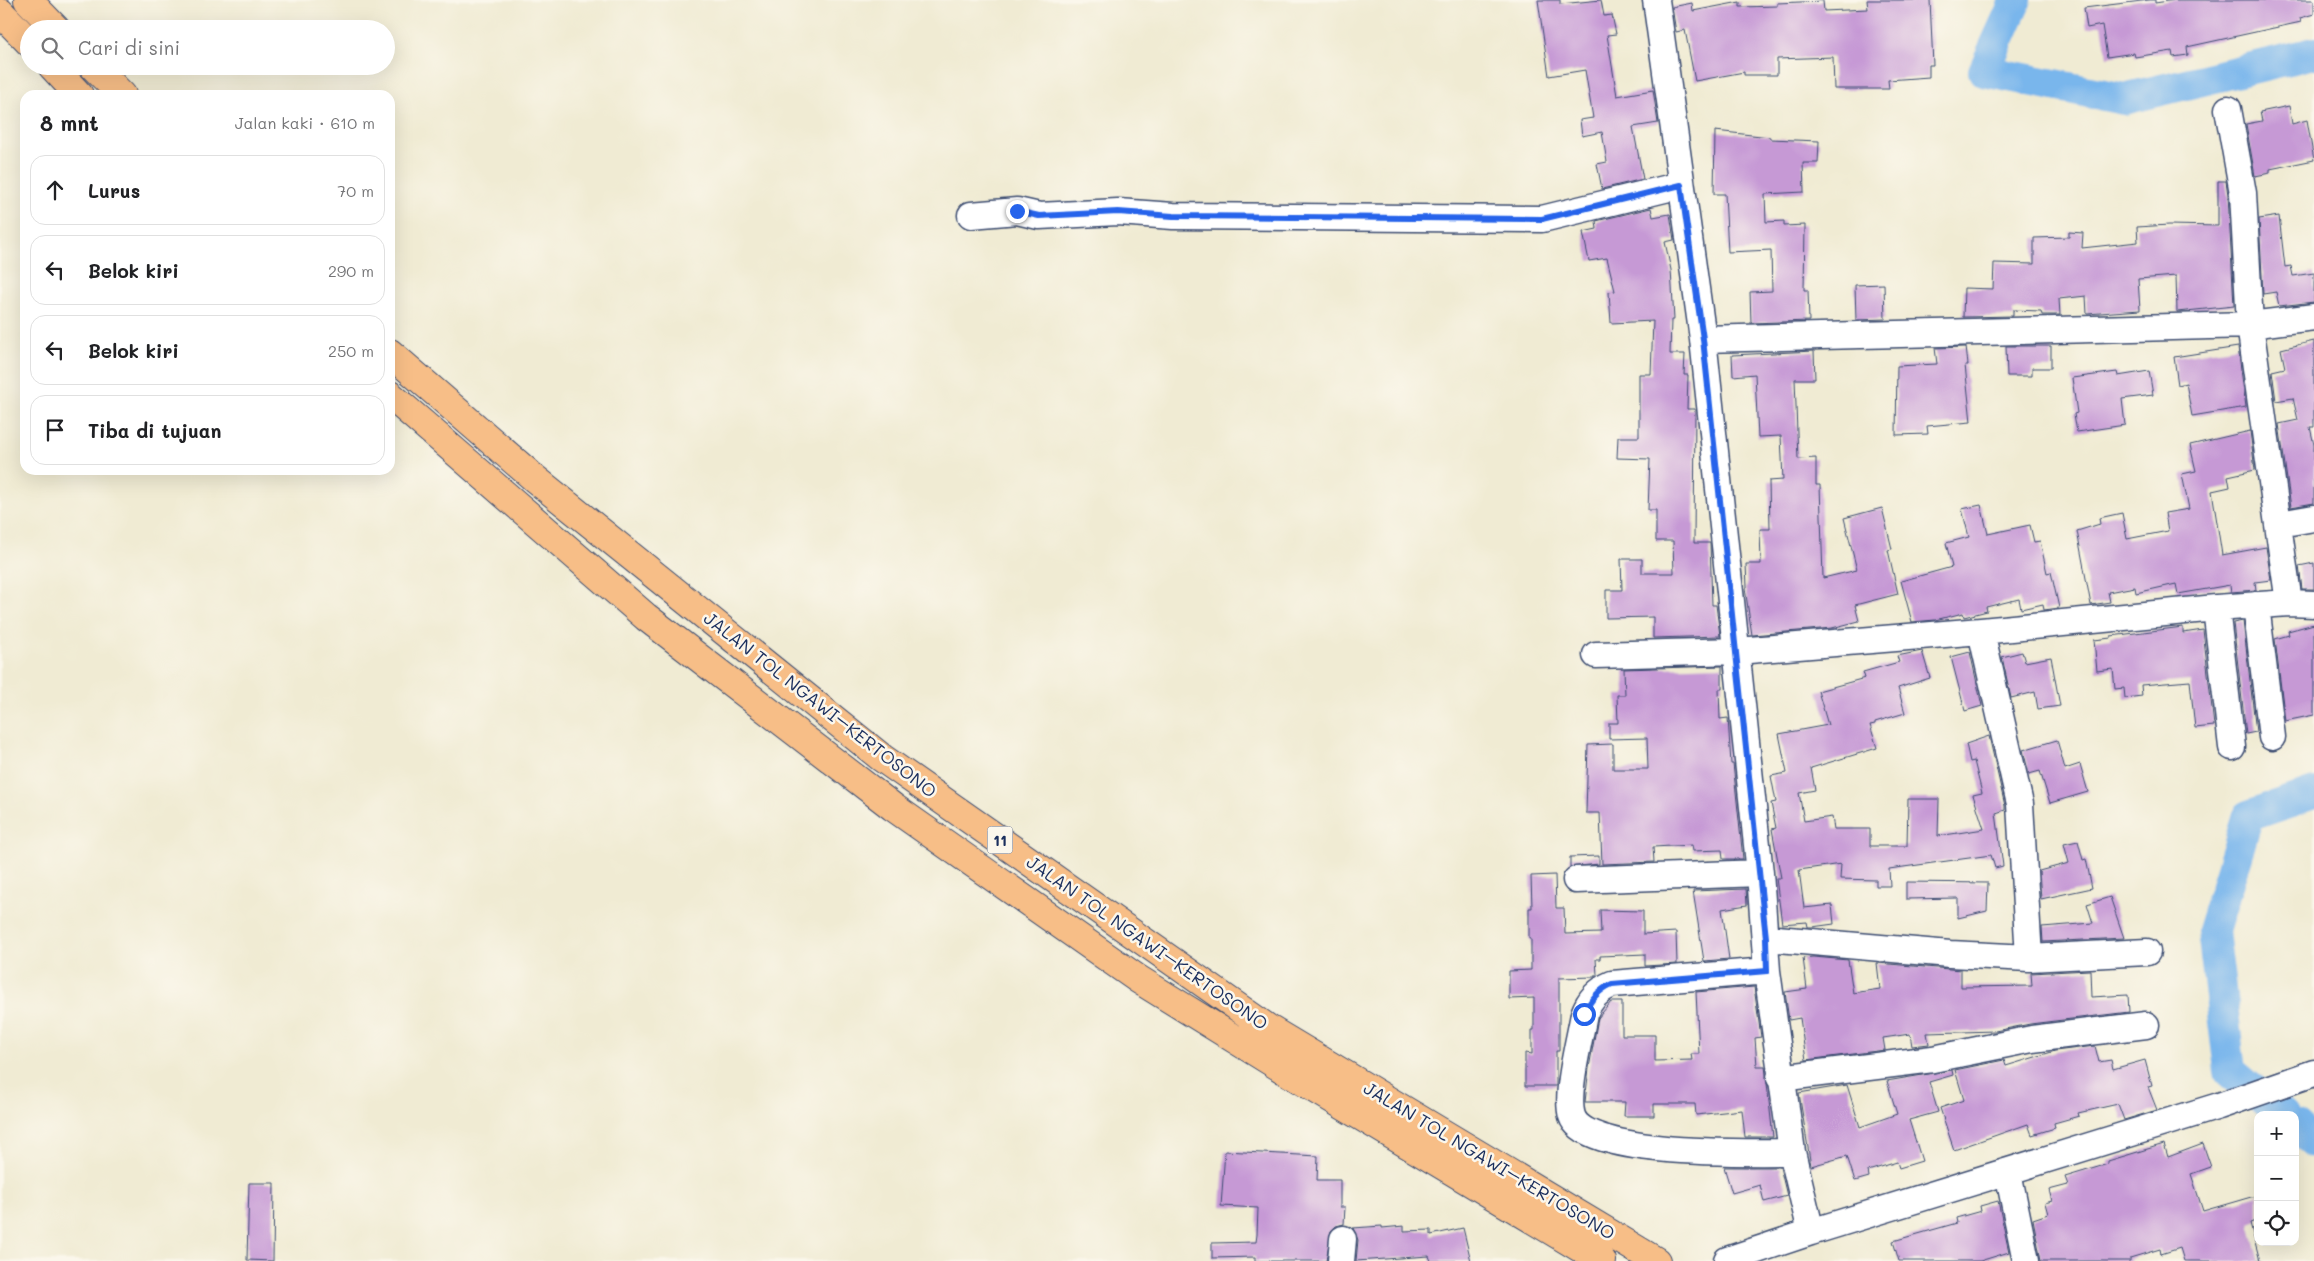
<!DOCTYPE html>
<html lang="id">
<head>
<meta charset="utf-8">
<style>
  :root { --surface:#fff; --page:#f2f2f2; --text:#202124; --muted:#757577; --line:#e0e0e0 }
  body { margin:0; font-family:Mali,sans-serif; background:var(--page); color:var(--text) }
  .controls { position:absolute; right:15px; bottom:15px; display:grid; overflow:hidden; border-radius:10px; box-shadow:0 5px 20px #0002 }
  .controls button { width:45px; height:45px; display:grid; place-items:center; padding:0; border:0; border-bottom:1px solid var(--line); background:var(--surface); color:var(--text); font:25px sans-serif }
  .stop { position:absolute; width:15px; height:15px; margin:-11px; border:4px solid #2563eb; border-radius:50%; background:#fff }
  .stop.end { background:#2563eb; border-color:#fff; box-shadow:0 1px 5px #0008 }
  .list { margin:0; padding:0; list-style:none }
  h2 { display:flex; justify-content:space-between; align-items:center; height:65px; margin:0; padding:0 20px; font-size:21px }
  h2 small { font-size:16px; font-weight:400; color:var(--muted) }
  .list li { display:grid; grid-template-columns:32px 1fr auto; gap:15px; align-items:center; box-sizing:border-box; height:70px; margin:0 10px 10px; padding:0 10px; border:1px solid var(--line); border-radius:15px }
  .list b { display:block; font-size:19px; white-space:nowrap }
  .list em { font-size:16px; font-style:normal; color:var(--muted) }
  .icon { flex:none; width:28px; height:28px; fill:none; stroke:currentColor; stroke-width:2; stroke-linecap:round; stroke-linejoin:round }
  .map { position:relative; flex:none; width:2314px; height:1261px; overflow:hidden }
  .search { position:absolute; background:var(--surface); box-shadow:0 5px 20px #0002; left:20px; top:20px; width:375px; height:55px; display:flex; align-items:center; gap:12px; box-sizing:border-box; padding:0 18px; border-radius:28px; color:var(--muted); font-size:19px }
  .panel { position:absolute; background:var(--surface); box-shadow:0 5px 20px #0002; left:20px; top:90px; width:375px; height:385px; border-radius:15px }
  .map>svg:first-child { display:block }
</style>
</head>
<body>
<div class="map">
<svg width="2314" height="1261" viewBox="0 0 2314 1261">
  <rect width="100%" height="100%" fill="#fbf7ec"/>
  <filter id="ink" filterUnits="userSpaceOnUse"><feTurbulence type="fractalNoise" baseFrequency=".02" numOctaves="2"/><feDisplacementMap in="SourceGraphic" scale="10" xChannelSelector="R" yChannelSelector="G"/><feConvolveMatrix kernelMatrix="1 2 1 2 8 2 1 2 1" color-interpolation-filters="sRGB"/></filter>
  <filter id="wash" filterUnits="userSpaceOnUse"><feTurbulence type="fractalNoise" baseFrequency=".0096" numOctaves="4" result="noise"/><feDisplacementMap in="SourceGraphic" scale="20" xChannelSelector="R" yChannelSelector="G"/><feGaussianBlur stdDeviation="1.12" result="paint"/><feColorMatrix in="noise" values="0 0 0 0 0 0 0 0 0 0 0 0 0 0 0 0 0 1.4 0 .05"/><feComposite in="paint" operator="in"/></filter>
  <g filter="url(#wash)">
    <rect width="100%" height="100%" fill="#f0ebd3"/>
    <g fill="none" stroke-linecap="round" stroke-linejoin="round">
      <path stroke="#79b6ec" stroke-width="32" d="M2016,0l-32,71 140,28 190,-46
        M2282,1115l-52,-44 -17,-140 35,-115 66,-23
        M2295,1126l19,16"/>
    </g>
    <g id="blocks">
      <path fill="#c699d5" d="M1538,0h22v4l41,-4 3,16 8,-1 4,19 -9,1 10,61 36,-6 5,33 -25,4 10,52 -41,10 -5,-25 10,-2 -5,-30 -20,4 -2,-16 13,-2 -8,-48 -36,6z
        M1867,0h63l3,65h-4v12l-41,3 1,9h-55l-1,-32 -56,2v16h-33v-3l-49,9 -10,-51 -9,2 -4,-25 20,-4 1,8 47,-9v5l37,-1v-3l46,-2 1,10 44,-2z
        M2150,0h5v3l20,-3h139v14l-14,4 1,4 -114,25 1,8 -15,2 -1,-6 -37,6 -1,-4 -27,4 -5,-32 -15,3 -3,-20z
        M2289,106l3,18 15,-4 7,40 -44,9v4l-15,3 -9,-52 16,-3 -2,-9z
        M1715,131l55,6v2l49,2 -1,22h-15l1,29 -39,2 1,28 18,-1v5l21,-1 -1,65h4l1,31 -58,2 -1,-31 22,-1 -1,-41 -43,2 -3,-58h-11z
        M2218,181h8l2,14 6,111 -57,6 -1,-36 -38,3 2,31 -53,4 -1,-18 -27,3 1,16h-18l-1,-4 -28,-1v6l-50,1 1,-29 29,1 1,-26 40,1v-26l35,-1v-5l14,1 -1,15 56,-6 -1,-15 32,-2 49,1z
        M1651,208l2,9 17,-3 4,26 -9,2 6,28 3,50h-3l-1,34h15l-1,21h4l-1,34h8l-1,134h16l2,62h4l4,31 -67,2v-21l-47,1v-28h16l-1,-31h21v14h32l-1,-32h-17v-31h-8l2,-51 -33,-1 1,-21h21v-63h12l2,-53 -42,2 -2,-31 6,-1 -8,-33 -18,3 -6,-29 14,-3 -1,-8z
        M2279,216l6,51 6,-1 2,10 21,-3v29l-35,4 -3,-14 -13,2 -4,-75z
        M1884,284l1,35 -29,1 -1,-35z
        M2314,341v86h-4l4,18v58l-23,4 -12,-83 19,-4 -5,-22 -17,3 -4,-30 13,-3 -4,-19z
        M2006,346h45v22h-19v8h-25z
        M1966,347l2,18h-3l6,57 -44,4 1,8 -32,1 1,-69 40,-2 -2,-16z
        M2238,347l8,60 -54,9 -6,-33 -8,2 -4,-28z
        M1814,351l1,28h-20l3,80 18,-1v27h4l3,93 34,-8 -13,-52 38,-10 10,41 -4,1 10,44 -43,11 4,16 -27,7 -80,7 -7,-47 2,-1 -1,-23h15l-1,-35h10l-1,-48 14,-1 -2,-44 -23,1 -3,-63 -22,2 -1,-21z
        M2149,371l4,24 -31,4 3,26 -48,7 -3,-18 3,-1 -5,-35 45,-6 1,4z
        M2250,431l5,39 -27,6 2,11 -18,4 10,64 44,-8 5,33 -16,2 1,8 -25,2 -1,-7 -52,9 -2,-10 -40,9 -1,-6 -27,5 2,10 -19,3 -14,-74 23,-7 -1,-6 23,-5 5,26 41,-8 -3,-18 24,-4 -7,-35 14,-3 -6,-26z
        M1981,505l7,29 42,-9 4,17 6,-1 7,32 4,-1 8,36 -15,2 -1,-6 -22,5 -2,-10 -33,8 1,4 -23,6 -1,-4 -28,7 -23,2 -11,-41 51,-14 -6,-24 23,-6 -7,-28z
        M2314,563v26h-12l-3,-23z
        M2243,621l13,111 -10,2 -13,-111z
        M2314,624v91l-29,6 -10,-82 14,-4 -1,-4z
        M2183,627v6l20,-3 11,96 -19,2 -5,-47 -49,4 1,11 -17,2 -1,-10 -9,1 -2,-20 -16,2 -3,-31 17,-2v-2z
        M1922,651l8,27 -32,10 7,25 -30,9v2l-5,1 7,23 -66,20 4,22 -16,3 5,28 28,-4 2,12h36v17h37l1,-47h31l-1,37 46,-7 -11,-34 9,-2 -8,-32 -4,1 -4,-18 23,-8 16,70v4l-9,3 7,53 -8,2 -4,-13 -102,14 1,17h-14v-6l-36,-1 1,-15 -42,6 5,38 28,-3 2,19 -22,3h-4l-1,-5 -25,2 -6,-46h5l-9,-49 4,-1 -5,-25 5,-1 -5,-26 16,-3 -8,-39 49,-9 -10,-34 47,-13 -2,-6 36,-10 -2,-6z
        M1970,652l12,54 -17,5 -14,-54z
        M2022,652l3,10 26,-5 9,49 -22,3 -3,-17 -24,6 -9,-41z
        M1722,666v23h-3l1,30 8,-1 3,46h2l10,95h-20l-1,-9 -29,1 -1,-6 -39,2 1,15 -52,2 -2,-51h-14l2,-68 25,-1v25h35l-1,-31 -38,1v-16h9l-1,-28h8l-1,-26z
        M2057,740l8,29 15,-5 8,28 -38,11 -10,-32 -11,3 -6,-24z
        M2078,841l5,19 3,-1 6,29 -51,11 -2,-28 30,-8 -5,-19z
        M1599,856v8l-29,3v-10z
        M1555,875l1,33h8l1,26 36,-1 -1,-23 43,1v23l33,-2 1,32 -32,2v-12l-45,2v3h-4l1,16 -3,2 -35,1v73h-3v35h-31v-33l7,1v-24h2v-32l-25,1v-28l22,-1v-31h-2v-31h3l-1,-32z
        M1906,882l82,1 -1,28 -29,7v-20l-52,1z
        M1746,889l1,16 -25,4 7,50 -25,2 -11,-70z
        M2110,897l14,41 -81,4 -1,-15 51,-4 -6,-19z
        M1813,957l35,3 5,33 27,-4 -3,-26 84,7v17l71,-1 -1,-13 59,-3 1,27 37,-2 1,17 -99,12 -35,7 -68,2 2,11 -17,2 -2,-12 -27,4 2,12 -79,10 -6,-42 -11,2 -4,-28 22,-3 -4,-31z
        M1754,987l7,50 -6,1 2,28h8l8,71h-28l-3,-27 -46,5 -1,-11h-41v12h-30l1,-14h-40l4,-34 9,-50 13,-16h11v33h33v26l37,-1 -1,-6h8l-3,-62z
        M2095,1046l4,16 12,-2 2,9 32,-9 7,26 -4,1 9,23 -33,10 -6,-16 -40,9 1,3 -25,7 1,5 -23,7 -4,-11 -74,26 -14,-42 24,-8 -9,-30 49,-10 2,6 49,-15z
        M1952,1070l1,5 -24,7 9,30 -29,8 13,41 -23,7 -2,-6 -29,9 1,6 -14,4 -8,-25 -36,10 -12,-73 48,-8 13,42 37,-13 -10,-33z
        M2164,1144l4,13 35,-13 8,23 -20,7 12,37 55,-16v25l-8,3 10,38h-76l-4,-13 -19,6 -1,-5 -30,9v3h-89l-8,-42 15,-5 -3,-11 7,-2 -3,-11 19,-5 -3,-8 43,-13v-3z
        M1225,1151l93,5 -1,24h23v27h5l-1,17 -8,2 -5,5 -5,30h-71v-4l-43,1v-15l44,-1 1,-7 1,-27 -37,-2z
        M1724,1167h56l7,29 -23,6 -4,-17 -28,8z
        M249,1183h25l-1,78 -26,-1z
        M1998,1201l11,51 -29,9h-81l-6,-20 64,-18 -1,-5 25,-7 -1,-5z
        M1382,1226v2l22,-2v5l27,-1v5l32,-7 8,33h-40l-2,-5 -73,5 2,-21 -5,-12z"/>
    </g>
  </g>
  <g filter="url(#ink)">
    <use href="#blocks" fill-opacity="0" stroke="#3b4b70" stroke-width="1"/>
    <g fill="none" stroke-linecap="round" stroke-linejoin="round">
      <g stroke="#3b4b70" stroke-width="29">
        <path id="minor" d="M1656,0l47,339 57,534 7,98 25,181 19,80
          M2228,109l15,84 7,132 39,278
          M971,215l46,-4 22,5 79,-4 55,4 369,3 139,-34
          M1703,339l547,-14 64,-8
          M2279,524l35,-6
          M2256,605l16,132
          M2216,608l16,139
          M1981,631l39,173 9,154
          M1596,655l141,-4 244,-20 235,-23 73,-5 25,1
          M1576,880l184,-7
          M1766,938l184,16 79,4 118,-6
          M1767,971l-155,13c-14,6 -23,16 -28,30 -4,24 -19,80 -12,102 13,41 181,36 220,36
          M1780,1078l153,-19 99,-20 114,-14
          M2008,1172l18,89
          M1727,1260l84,-28 408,-126 95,-33
          M1341,1261l2,-22"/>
      </g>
      <g stroke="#3b4b70" stroke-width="30">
        <path id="highway" d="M28,0l28,29
          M0,12l29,30
          M52,66l27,29
          M93,66l29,29
          M390,353l144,125 348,280 387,271 387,232
          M390,395l256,222 247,190 245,172 161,100 303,182"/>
      </g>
      <use href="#minor" stroke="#fff" stroke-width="26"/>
      <use href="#highway" stroke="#f7be87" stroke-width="28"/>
    </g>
  </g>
  <g fill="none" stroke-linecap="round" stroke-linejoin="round" filter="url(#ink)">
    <path stroke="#2563eb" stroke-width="6" d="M1017,211l22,5 79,-4 55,4 369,3 139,-34 22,154 63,599 1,33 -155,13c-14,6 -22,16 -28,30"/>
  </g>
  <g text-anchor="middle" stroke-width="5" stroke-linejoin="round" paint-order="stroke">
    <rect fill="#fbf7ec" stroke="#5e6b89" stroke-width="1" x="987.5" y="826.5" width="25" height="27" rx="4"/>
    <g font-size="16" font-weight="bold" fill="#1b2f5e">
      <text x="1000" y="846">11</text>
    </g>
    <g font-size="18" fill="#1b2f5e" stroke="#fbf7ec">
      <text transform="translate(820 705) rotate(38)" y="6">JALAN TOL NGAWI–KERTOSONO</text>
      <text transform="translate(1147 943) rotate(35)" y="6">JALAN TOL NGAWI–KERTOSONO</text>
      <text transform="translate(1489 1161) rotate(31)" y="6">JALAN TOL NGAWI–KERTOSONO</text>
    </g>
  </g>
</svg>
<div class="controls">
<button>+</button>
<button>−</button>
<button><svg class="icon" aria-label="locate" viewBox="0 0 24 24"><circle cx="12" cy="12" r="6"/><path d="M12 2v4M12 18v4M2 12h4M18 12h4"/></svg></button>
</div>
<div class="stop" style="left:1584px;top:1014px"></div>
<div class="stop end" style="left:1017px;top:211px"></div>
<div class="search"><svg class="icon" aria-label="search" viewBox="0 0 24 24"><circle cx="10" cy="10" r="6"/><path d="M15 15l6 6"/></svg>Cari di sini</div>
<section class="panel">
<h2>8 mnt<small>Jalan kaki · 610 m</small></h2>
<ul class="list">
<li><svg class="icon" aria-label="ahead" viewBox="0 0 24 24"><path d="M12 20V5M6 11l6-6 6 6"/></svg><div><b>Lurus</b></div><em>70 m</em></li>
<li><svg class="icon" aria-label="left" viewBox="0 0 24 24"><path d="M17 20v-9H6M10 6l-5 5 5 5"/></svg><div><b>Belok kiri</b></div><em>290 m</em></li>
<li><svg class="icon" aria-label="left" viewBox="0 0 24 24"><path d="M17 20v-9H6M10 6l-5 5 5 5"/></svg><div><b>Belok kiri</b></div><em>250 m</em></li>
<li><svg class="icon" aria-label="arrive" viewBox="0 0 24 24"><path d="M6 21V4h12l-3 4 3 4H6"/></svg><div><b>Tiba di tujuan</b></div></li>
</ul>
</section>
</div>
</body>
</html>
